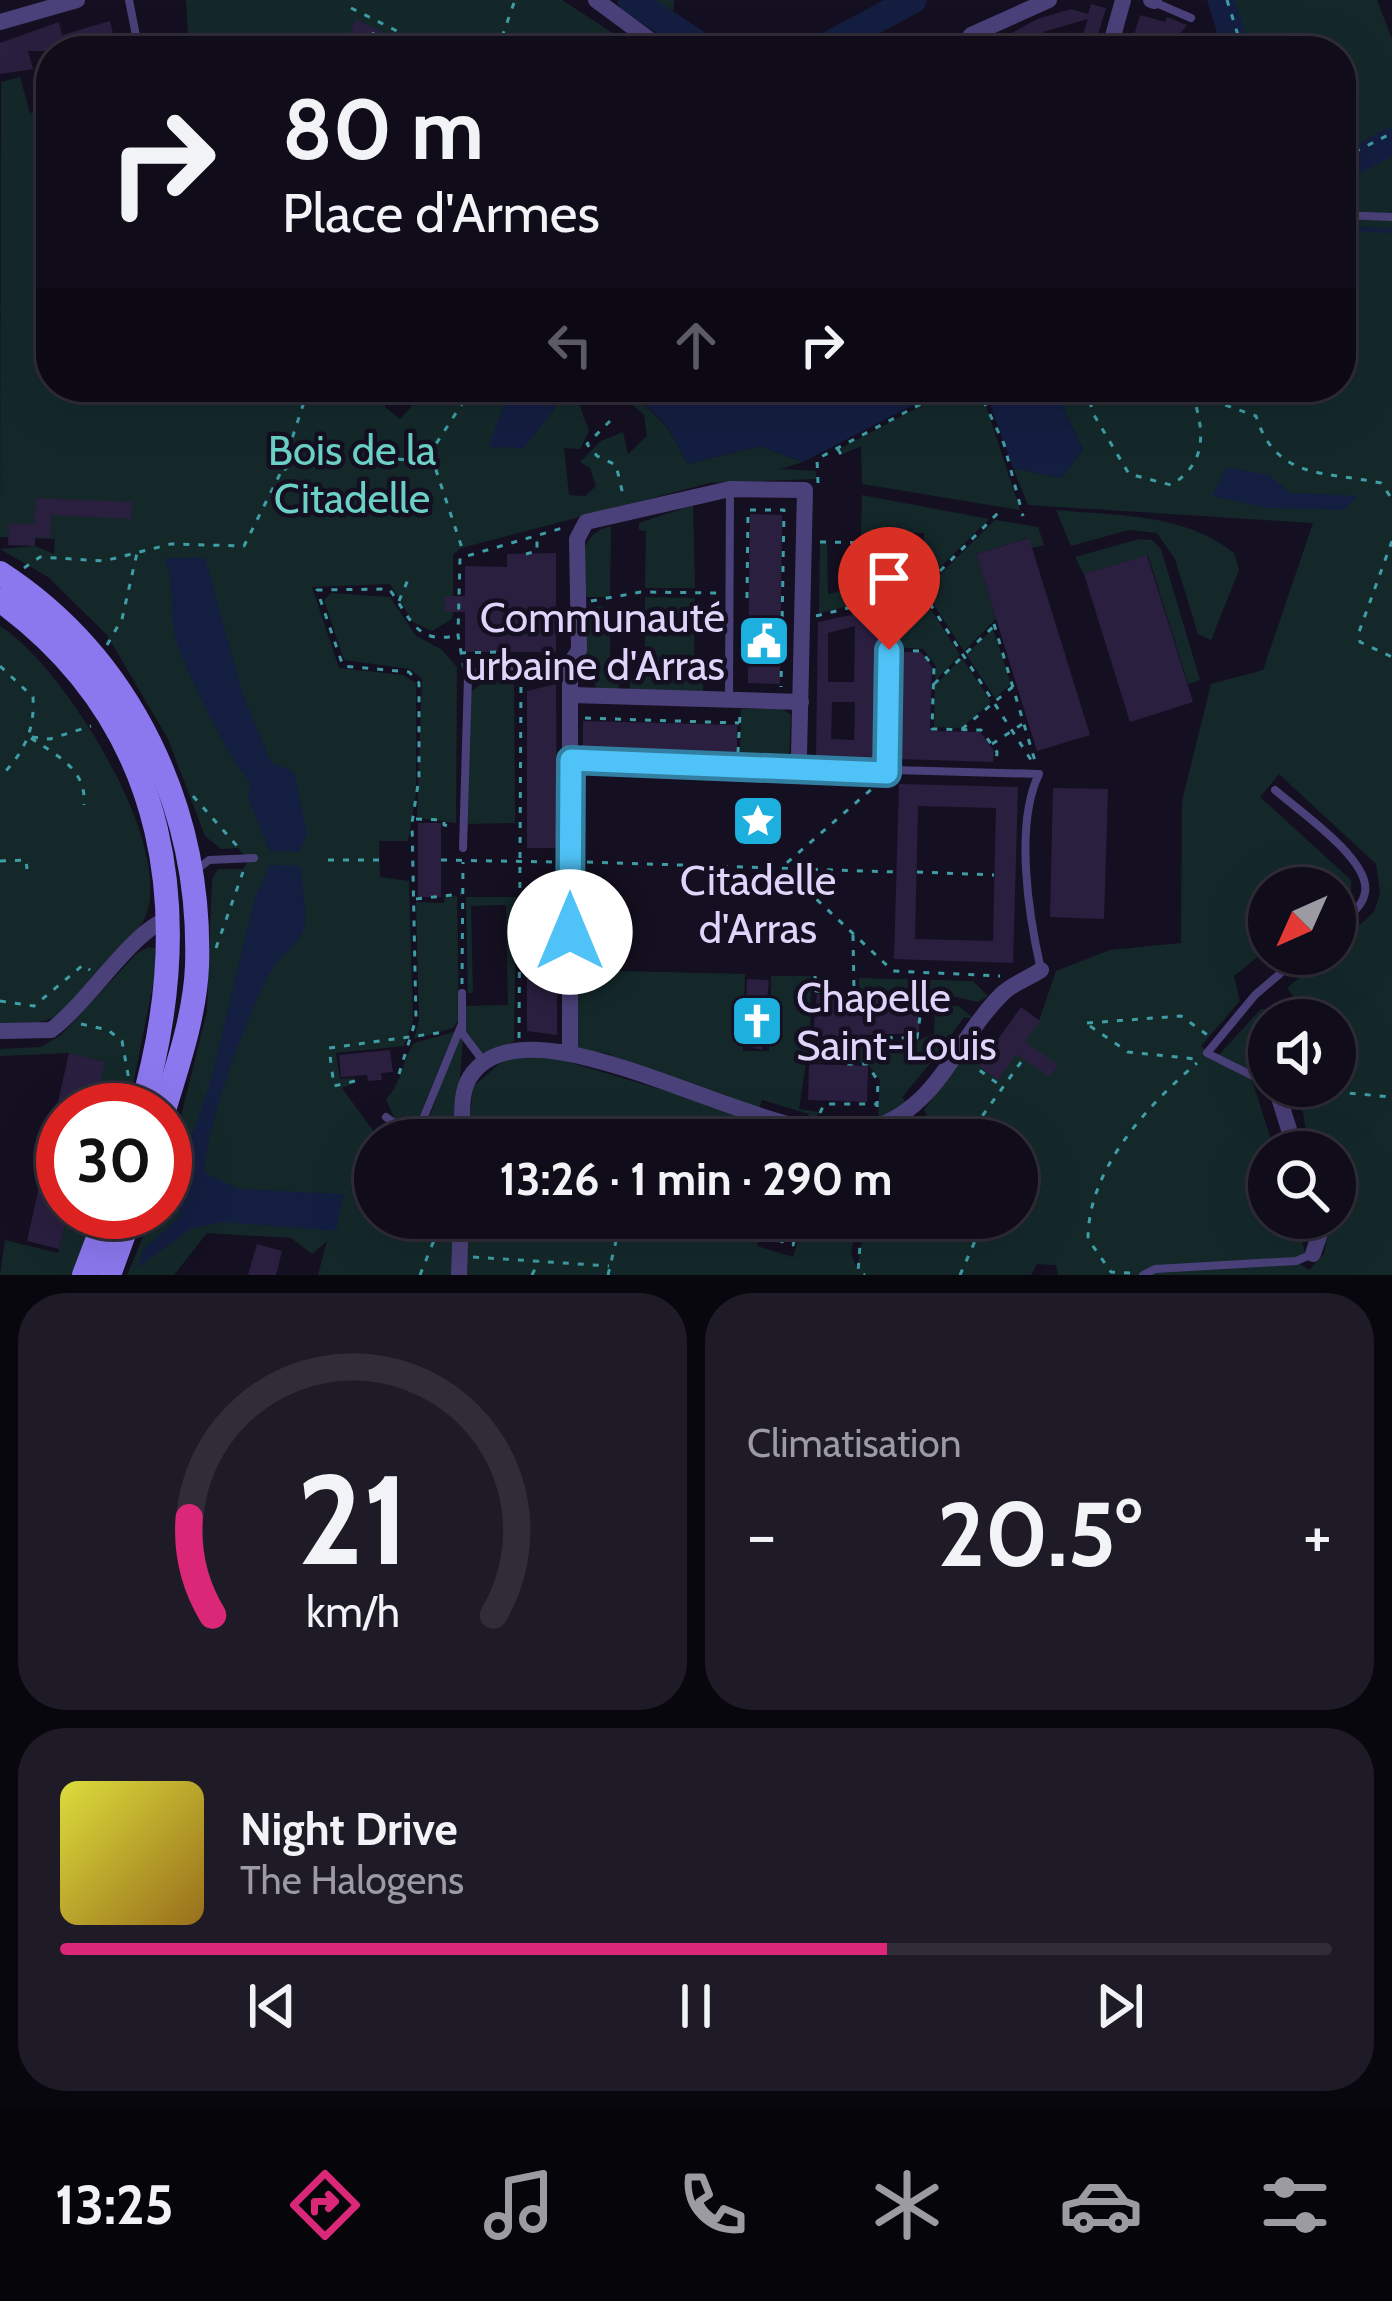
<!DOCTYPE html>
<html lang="fr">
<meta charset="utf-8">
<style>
body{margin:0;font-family:Cabin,sans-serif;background:#1e1a26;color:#f1f3f6;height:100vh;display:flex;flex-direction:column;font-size:45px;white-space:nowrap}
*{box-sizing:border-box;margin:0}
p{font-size:39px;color:#9c9ba2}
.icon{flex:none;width:66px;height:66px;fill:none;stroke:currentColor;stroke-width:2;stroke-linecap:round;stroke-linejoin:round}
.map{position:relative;height:1275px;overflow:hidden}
.drawer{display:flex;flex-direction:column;gap:18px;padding:18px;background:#09070e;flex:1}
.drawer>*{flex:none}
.top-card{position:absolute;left:36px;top:36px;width:1320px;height:366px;border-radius:48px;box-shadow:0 12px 48px #0002,0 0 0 3px #302c38;background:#100c19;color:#f1f3f6;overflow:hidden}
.needle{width:78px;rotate:225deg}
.buttons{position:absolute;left:1248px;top:867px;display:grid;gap:24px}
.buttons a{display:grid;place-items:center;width:108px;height:108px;border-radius:50%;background:#100c19;box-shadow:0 12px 48px #0002,0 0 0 3px #302c38;font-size:60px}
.speed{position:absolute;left:36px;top:1083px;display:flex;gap:24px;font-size:60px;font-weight:700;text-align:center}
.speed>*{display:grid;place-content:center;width:156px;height:156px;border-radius:50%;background:#100c19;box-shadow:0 12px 48px #0002,0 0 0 3px #302c38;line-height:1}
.speed .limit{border:18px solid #d22;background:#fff;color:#111}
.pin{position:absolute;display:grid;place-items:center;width:102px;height:102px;color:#fff;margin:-123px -51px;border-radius:50% 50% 50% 0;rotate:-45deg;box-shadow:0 0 12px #0007}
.pin .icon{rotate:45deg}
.me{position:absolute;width:132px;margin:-66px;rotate:0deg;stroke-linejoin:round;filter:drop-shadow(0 0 9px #0008)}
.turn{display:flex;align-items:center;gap:42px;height:252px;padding:0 48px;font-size:54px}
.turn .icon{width:156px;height:156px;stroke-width:2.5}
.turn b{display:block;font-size:84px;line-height:102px}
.lanes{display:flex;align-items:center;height:114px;padding:0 48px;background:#0003;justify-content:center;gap:60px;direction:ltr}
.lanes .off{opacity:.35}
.big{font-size:90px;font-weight:700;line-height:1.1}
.drawer .widget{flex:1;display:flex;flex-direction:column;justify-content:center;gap:18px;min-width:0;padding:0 42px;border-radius:48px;background:#1e1a26}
.drawer .dial{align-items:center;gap:0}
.dial svg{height:312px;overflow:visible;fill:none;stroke:#302c38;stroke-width:7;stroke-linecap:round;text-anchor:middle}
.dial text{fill:#f1f3f6;stroke:none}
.song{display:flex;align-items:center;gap:36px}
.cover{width:144px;height:144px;border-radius:18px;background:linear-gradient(135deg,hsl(60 70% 55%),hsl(40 70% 35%))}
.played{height:12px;border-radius:6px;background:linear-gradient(90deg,#db2777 65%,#302c38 65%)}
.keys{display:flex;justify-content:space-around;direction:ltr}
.heat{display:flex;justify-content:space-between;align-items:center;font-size:66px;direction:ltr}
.drawer .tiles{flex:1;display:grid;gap:18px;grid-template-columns:1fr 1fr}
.widget:last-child{grid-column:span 2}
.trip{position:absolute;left:354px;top:1119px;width:684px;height:120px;border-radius:60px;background:#100c19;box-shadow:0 12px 48px #0002,0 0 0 3px #302c38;font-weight:700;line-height:120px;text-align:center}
.tabs{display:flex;height:192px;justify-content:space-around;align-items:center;background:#06050a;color:#9c9ba2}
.tabs .icon{width:84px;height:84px}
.tabs .current{color:#db2777}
.tabs b{font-size:54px;color:#f1f3f6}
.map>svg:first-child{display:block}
.green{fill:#14282a;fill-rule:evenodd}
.water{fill:#141e41}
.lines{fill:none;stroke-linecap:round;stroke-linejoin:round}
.stream{stroke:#141e41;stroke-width:4.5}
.river{stroke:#141e41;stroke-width:27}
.building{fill:#2a1f3f;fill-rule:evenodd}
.path{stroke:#3e9da5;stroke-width:3;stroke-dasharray:6 9;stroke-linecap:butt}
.service{stroke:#4b417a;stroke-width:8}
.minor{stroke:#4b417a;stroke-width:16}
.secondary{stroke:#8c78ee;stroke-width:24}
.route-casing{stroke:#337fa1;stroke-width:30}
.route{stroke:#4fc3f7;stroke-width:21}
.labels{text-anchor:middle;stroke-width:9;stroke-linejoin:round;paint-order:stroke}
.park-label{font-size:42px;fill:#6bd0c5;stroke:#151021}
.poi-label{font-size:42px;fill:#dfd5fa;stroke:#151021;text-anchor:end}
</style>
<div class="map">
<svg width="1392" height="1275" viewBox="0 0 1392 1275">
<rect width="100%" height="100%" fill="#151021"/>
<g class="green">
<path d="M186,0H562L634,47L663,50L671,38L619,0H674L672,24L721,51H189Z"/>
<path d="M1216,0H1377L1392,39V1275H1058L1056,1265L1037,1264L1031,1275H318L327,1241L312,1254L291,1238L207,1233L174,1275H127L151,1218L165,1212V1181L207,1011L212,879L218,869H243L248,861L238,848L221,849L205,836L168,739L107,635L48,577L0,549L35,546L54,554L55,539L0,537L1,82L20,77L30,113L46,109L38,66L51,63V387H386L385,407L400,419L429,387H511L489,446L553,411L564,387H581L579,403L589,431L580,449L564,448L569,495L585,496L596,486L590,468L580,462L601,441L623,432L628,454L647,436L644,415L612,387H627L668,428L688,464L759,446L803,462L780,469L816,471V479L710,483L461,548L453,555V596L445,597V611L453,612L452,619L432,631L413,622L390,584L312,587L339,668L403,675L416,683V793L408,841H379L380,877L409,881L413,1021L404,1046L336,1053L340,1079L354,1078L355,1083L342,1088L374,1132L383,1123L402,1132L419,1129L431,1113L459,1034L463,1038L455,1140H375V1218H765L757,1246L793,1257L805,1218H859L851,1253L857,1269L865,1218H1017V1140H871L872,1134L927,1115L924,1110L966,1053L997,1079L1039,1021L1056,971L1110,950L1181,943L1182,801L1211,684L1263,670L1313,523L1028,505L1013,468L1061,478L1083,450L1054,387H1341V51H1232ZM1279,774L1376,864L1380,893L1374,912L1335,947V954H1327L1287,988L1294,997L1272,1010L1261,1009L1216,1058L1201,1046L1240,1001L1234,976L1260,955L1269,964L1281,954H1269V888H1335V909L1351,894V880L1260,797ZM1269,1020H1335V1086H1298L1310,1152H1335V1218H1329L1324,1254L1309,1270L1296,1261L1306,1255L1295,1218H1269V1152H1275L1250,1074L1269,1055Z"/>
<path d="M957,387L982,393L1020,510L862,484L861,446L843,454L841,448Z"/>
<path d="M862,495L989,519L924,583V533L886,532L885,541L861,540Z"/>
<path d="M693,505L695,588H645L646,531L639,530V523Z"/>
<path d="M1056,510C1118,516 1184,513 1234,553L1239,570L1211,640L1198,634L1175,559L1157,533L1129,530L1071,546Z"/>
<path d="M995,520L1038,527L1044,545L1032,548L1028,538L976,554L996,619L964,651L924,590Z"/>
<path d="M611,526L610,597H585C584,565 575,535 611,526Z"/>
<path d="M1139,539L1152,540L1161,549L1200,680L1188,684L1148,555L1084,574L1075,557Z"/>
<path d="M820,543H827L828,594L861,586V545H885L884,598L819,613Z"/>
<path d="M331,593L390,597L416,636L441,649L457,667L456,823L417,818L422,679L410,669L344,660L324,600Z"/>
<path d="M920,593L960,655L935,681L936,666L923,649L897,647L898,615Z"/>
<path d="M645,597L695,598L694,666H704L703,694L630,692V679H645Z"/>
<path d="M610,606V678L619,679V691L598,690L585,665L584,607Z"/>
<path d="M0,626C62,665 168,834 148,909C142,932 114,957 99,975C63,1017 56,1024 0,1025Z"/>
<path d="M993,629L1011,684L995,698L966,654Z"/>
<path d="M962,658L991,702L961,728L934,727L935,685Z"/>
<path d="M490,678H514L515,823L468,824L470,692Z"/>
<path d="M741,709H782L791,715L789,757L740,756Z"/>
<path d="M457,896L459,1019L453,1028L414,1039L419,1020L416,902L444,903L445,897Z"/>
<path d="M466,897H516L514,1042L480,1054L466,1034L465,1006L508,1005L506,905L471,906L473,993H468Z"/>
<path d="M149,947L155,948L156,969L128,1110H93L104,1062L69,1053L0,1056V1049L41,1047L61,1035L137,953Z"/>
<path d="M579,970L745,974L743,1051H769L771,976H811L810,1038L836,1040L835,1063H806L799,1109L819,1112L813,1126L807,1123L809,1114L762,1100L759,1108L610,1062L611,1054L575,1049Z"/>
<path d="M859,978L973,981L988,996L978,1002L933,992L859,991Z"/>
<path d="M944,1006H959L974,1019L964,1017L946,1042L954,1048L947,1059L938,1054L902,1097L908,1106L878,1120L880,1080L867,1063L841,1062V1040L917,1041L934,1034L935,1012Z"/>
<path d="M454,1032L419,1117L396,1122L386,1099C403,1082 401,1062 414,1043Z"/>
<path d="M524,1055L562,1060L830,1140H468L473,1087L507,1057Z"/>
<path d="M68,1212H95L72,1275H0L5,1240L58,1253Z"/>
</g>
<g class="water">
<path d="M511,387H564L553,411L524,448L488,447Z"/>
<path d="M627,387H948L803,462L759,446L688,464L668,427Z"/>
<path d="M984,387H1054L1083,450L1061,478L1013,468Z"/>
<path d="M1227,467L1268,475L1291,493L1358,496L1344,510L1268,508L1212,496Z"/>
<path d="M164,558H205L243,695L271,762L294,772L307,833L300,852L270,851L248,798L250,782C229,759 180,662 174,631C168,606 177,585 164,558Z"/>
<path d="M270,865L301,866C301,884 307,906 305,923C302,945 283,951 273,968C249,1008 204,1129 205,1173L239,1189L344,1194L336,1231L222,1222L191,1229L137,1268L143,1250L179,1217L184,1158L209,1087L255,898Z"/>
</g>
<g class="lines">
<path class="stream" d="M1341,228L1392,231"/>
<g class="river">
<path d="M631,0L709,51"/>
<path d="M1221,0L1237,51"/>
<path d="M817,51L913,0"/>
<path d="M1341,168L1392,141"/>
</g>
</g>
<g class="building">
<path d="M1091,4L1106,8L1097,38L1083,34L1088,19L1043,32L1049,51H980L1037,19L1071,9L1088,14Z"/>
<path d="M1140,15L1165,22L1167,17L1187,25L1166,51H1154L1131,45Z"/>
<path d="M355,19L399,39L392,51H346Z"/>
<path d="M110,21L113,33L101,36L104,51H28L33,69L0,74V43L59,22L62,35Z"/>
<path d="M36,498L132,502L131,519L51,515L50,538L35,537V546L8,545L9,523L34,524Z"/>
<path d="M750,514L782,515L780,684L748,683Z"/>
<path d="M1029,538L1090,735L1037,751L976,554Z"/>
<path d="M556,553V652H465V612H445V596H465V566L507,567V554Z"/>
<path d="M1147,555L1193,702L1130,722L1084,574Z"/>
<path d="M879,609L875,758L816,757L818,622ZM855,626L854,682H828V633ZM832,702H855L854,740L831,739Z"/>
<path d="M903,652H921L932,667L930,731L980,732L994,751L993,762L899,759Z"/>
<path d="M556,684L557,848H527V691Z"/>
<path d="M583,721L737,725V754L583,750Z"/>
<path d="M899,784L1018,787L1013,963L894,959ZM918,806L996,808L993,941L915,939Z"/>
<path d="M1053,788L1108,789L1104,919L1050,917Z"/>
<rect x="418" y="823" width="23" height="74"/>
<path d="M527,905H557V1035L527,1031Z"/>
<path d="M747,979L769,980L762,1050L745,1045Z"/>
<path d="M817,994L920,997L919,1033L813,1037Z"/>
<path d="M1021,1007L1040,1021L1025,1042L1058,1065L1050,1077L1016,1054L998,1080L979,1066Z"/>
<path d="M390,1050L393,1072L381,1073L382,1080L368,1081L367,1075L341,1077L339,1055Z"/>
<path d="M69,1053L105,1062L93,1110H63V1212H68L59,1249L27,1241Z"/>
<path d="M809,1064L868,1066L867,1102L808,1100Z"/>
<path d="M257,1244L282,1251L276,1275H248Z"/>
</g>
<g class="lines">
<g class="path">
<path d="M1227,0L1243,51"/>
<path d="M351,8L409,37L407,51"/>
<path d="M306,51L315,43"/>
<path d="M364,51L374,32"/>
<path d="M497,51L515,0"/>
<path d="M527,51H539"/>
<path d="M1341,159L1392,133"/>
<path d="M977,387L1004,444L1023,516"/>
<path d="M1085,387L1094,415L1129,474L1171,485C1210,461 1204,427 1190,387"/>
<path d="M1197,395L1256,416C1276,480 1324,471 1381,483L1392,499"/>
<path d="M610,421L587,444L597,456L616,465L624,499"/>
<path d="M838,449L844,460"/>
<path d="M431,455L464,554"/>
<path d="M284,470L303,454L414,460L430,453L473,387"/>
<path d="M818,483L817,459L953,387"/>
<path d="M1392,541L1359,632L1360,642L1392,657"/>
<path d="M820,542L888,543"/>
<path d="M526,554L537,551V536"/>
<path d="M24,568L40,557L104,561L171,544L244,546L281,472L309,387"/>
<path d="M747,598L748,510H784L781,687"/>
<path d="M399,601L410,575"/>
<path d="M591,601L641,592L718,593"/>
<path d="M816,616L921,590L1000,511"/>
<path d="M994,624L1035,761"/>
<path d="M889,637L890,538L919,539L921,590L1033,763"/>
<path d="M107,645L122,619L137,553"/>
<path d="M898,650L921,651L934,667L932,729L981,730L997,752L996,764"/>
<path d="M460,653L499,652"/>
<path d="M0,666L33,697C35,730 24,753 0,777"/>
<path d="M464,669L458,635L460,558L566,527"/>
<path d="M934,684L997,623"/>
<path d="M585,718L739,723"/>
<path d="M962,729L1016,684"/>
<path d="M32,737L50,739L91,726"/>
<path d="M31,738C57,756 87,769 84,805"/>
<path d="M992,744L1024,723"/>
<path d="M738,753L740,714"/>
<path d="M882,780L782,867L893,971L1000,976"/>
<path d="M193,796L238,847"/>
<path d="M416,819L444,820V825L455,827"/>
<path d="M328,860H379"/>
<path d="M441,860L553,862"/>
<path d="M0,861L26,860L27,869"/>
<path d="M587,862L897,872"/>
<path d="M917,872L994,875"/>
<path d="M416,899L461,894"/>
<path d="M853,935L854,991"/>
<path d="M216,948L243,872"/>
<path d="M815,976L816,991L923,995L929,1001"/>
<path d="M462,984L463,862"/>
<path d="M0,1001L34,1006L83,965L90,970"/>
<path d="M1087,1023L1181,1016L1209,1036"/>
<path d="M81,1024L108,1030L122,1041L129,1080"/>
<path d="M1090,1026L1128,1052L1196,1059"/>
<path d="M519,1038L521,676"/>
<path d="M976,1058L975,1067L1001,1086"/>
<path d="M399,1074L416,1019L412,823L419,778V683L409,672L343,666L317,590L389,589C411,618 416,646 458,635"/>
<path d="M355,1081L334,1086L329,1048L445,1032"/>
<path d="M1290,1088L1392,1097"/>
<path d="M877,1107L878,1081L867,1064H839L838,1037L917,1038L923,995"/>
<path d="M820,1113L824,1104H876"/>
<path d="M965,1140L1021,1062"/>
<path d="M773,1218L768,1237L793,1245L801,1218"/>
<path d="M862,1218L858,1272L865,1275"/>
<path d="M782,1239L789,1218"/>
<path d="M473,1257L609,1266"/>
<path d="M1130,1273L1111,1272L1088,1239C1088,1169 1147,1106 1197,1063"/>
<path d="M420,1275L443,1218"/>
<path d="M532,1275L539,1261"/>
<path d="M608,1275L616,1241"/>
<path d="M960,1275L975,1241L964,1218"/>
</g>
<g class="service">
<path d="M129,0L139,51"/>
<path d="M1154,2L1191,18"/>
<path d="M1341,215L1392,217"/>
<path d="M729,698L730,491"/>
<path d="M572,761L1039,774C1014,825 1029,917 1041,970"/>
<path d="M887,773L889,650"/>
<path d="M1275,790C1298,810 1371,860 1365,892C1363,908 1346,918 1335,927"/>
<path d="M463,848L468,677L486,667L567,665"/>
<path d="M194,872L209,860L254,858"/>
<path d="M462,993V1033L484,1062"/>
<path d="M1269,1084L1207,1053L1255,995L1303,954"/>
<path d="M386,1117L401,1128L423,1119L461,1026"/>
<path d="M1143,1275L1155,1269L1296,1261L1313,1254"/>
</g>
<g class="minor">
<path d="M596,0L665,51"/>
<path d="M1151,0L1154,1"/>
<path d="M0,22L77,0"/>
<path d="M1110,47L1123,0"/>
<path d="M964,51L971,35L1049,0"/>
<path d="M1062,51H1119"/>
<path d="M572,695L801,702"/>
<path d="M0,1031L51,1030C88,1003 134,928 169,919"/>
<path d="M570,1053V664L579,650L577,539L586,522L730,489L805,490L799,755"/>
<path d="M1276,1088L1296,1152"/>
<path d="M462,1140C463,1120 459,1094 470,1077C529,986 770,1153 862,1131C938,1113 952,1044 1002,994C1012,984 1029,978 1041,970"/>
<path d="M1313,1254L1319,1236L1314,1218"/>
<path d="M459,1275L461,1218"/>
</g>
<g class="secondary">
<path d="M0,573C132,659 202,810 197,966C195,1015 178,1064 164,1110"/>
<path d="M0,600C172,726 197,916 141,1110"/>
<path d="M84,1275L108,1212"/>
<path d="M109,1275L132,1212"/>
</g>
</g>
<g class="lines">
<g class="route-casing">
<path id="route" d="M570,932L571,760L887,773L889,650"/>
</g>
<use href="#route" class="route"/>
</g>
<defs>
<g id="civic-square" transform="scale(2.7)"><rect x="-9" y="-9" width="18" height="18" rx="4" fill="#1db0de" stroke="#151021"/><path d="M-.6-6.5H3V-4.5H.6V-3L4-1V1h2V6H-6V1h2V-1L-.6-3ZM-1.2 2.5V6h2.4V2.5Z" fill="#fff"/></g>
<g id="sight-square" transform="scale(2.7)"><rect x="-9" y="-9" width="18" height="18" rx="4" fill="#1db0de" stroke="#151021"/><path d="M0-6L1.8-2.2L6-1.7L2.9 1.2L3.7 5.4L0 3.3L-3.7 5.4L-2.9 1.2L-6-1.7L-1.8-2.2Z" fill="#fff"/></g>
<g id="church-square" transform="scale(2.7)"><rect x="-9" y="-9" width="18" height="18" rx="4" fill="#1db0de" stroke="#151021"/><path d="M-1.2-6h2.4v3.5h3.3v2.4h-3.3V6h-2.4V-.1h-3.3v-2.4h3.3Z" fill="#fff"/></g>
</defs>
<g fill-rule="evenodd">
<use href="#civic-square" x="764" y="641"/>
<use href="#sight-square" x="758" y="821"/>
<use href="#church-square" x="757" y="1021"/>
</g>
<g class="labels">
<g class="park-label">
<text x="352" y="465">Bois de la<tspan x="352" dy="48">Citadelle</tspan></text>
</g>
<g class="poi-label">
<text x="725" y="632">Communauté<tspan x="725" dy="48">urbaine d'Arras</tspan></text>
<text x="758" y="895" text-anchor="middle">Citadelle<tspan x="758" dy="48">d'Arras</tspan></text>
<text x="796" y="1012" text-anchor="start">Chapelle<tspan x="796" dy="48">Saint-Louis</tspan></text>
</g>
</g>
</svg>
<div class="buttons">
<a><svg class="needle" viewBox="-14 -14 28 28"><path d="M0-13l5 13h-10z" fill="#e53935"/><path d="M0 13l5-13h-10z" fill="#9c9ba2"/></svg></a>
<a><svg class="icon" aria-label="sound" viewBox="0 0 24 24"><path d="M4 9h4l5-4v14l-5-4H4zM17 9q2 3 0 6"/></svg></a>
<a><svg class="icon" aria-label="search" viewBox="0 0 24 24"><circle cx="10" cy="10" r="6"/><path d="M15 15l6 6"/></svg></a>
</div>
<div class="speed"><div class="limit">30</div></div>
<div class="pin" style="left:889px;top:650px;background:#d93025"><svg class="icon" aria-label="arrive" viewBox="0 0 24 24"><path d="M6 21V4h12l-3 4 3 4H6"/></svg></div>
<svg class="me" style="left:570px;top:932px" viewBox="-20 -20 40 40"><circle r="19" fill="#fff"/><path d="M0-13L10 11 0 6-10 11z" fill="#4fc3f7"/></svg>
<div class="trip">13:26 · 1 min · 290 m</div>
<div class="top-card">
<div class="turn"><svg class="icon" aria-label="right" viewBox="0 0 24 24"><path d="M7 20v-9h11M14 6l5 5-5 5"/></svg><div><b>80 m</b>Place d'Armes</div></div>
<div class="lanes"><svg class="icon off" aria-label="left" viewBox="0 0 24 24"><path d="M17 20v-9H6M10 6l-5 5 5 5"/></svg><svg class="icon off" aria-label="ahead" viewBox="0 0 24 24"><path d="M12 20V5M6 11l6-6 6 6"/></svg><svg class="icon" aria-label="right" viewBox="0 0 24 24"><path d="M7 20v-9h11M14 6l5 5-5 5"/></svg></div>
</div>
</div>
<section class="drawer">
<div class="tiles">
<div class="widget dial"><svg viewBox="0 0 100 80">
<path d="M14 69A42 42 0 1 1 86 69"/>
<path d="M14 69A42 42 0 0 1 8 44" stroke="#db2777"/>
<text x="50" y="56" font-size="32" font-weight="700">21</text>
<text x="50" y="72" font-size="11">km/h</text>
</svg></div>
<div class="widget"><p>Climatisation</p>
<div class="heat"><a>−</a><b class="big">20.5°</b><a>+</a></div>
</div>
<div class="widget">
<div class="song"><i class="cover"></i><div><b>Night Drive</b><p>The Halogens</p></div></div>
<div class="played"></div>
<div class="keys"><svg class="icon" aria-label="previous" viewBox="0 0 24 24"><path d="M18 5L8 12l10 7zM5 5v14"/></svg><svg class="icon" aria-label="pause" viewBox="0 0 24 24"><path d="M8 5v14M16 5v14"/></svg><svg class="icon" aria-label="next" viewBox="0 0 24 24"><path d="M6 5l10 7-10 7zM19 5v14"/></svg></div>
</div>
</div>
</section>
<nav class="tabs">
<b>13:25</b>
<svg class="icon current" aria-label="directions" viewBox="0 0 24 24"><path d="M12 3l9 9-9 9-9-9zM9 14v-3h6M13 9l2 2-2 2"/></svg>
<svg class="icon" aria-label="music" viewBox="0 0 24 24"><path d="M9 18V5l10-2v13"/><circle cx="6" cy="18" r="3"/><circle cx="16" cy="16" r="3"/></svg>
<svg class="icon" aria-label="phone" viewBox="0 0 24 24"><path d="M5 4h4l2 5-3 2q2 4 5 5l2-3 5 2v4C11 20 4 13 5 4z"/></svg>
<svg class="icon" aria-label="climate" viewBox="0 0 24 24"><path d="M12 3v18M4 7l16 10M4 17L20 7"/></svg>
<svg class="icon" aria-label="car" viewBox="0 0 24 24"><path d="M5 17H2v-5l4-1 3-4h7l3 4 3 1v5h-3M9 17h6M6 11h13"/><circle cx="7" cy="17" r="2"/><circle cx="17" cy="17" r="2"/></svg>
<svg class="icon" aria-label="filters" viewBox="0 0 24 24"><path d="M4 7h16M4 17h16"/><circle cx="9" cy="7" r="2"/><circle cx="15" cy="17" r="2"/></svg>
</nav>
